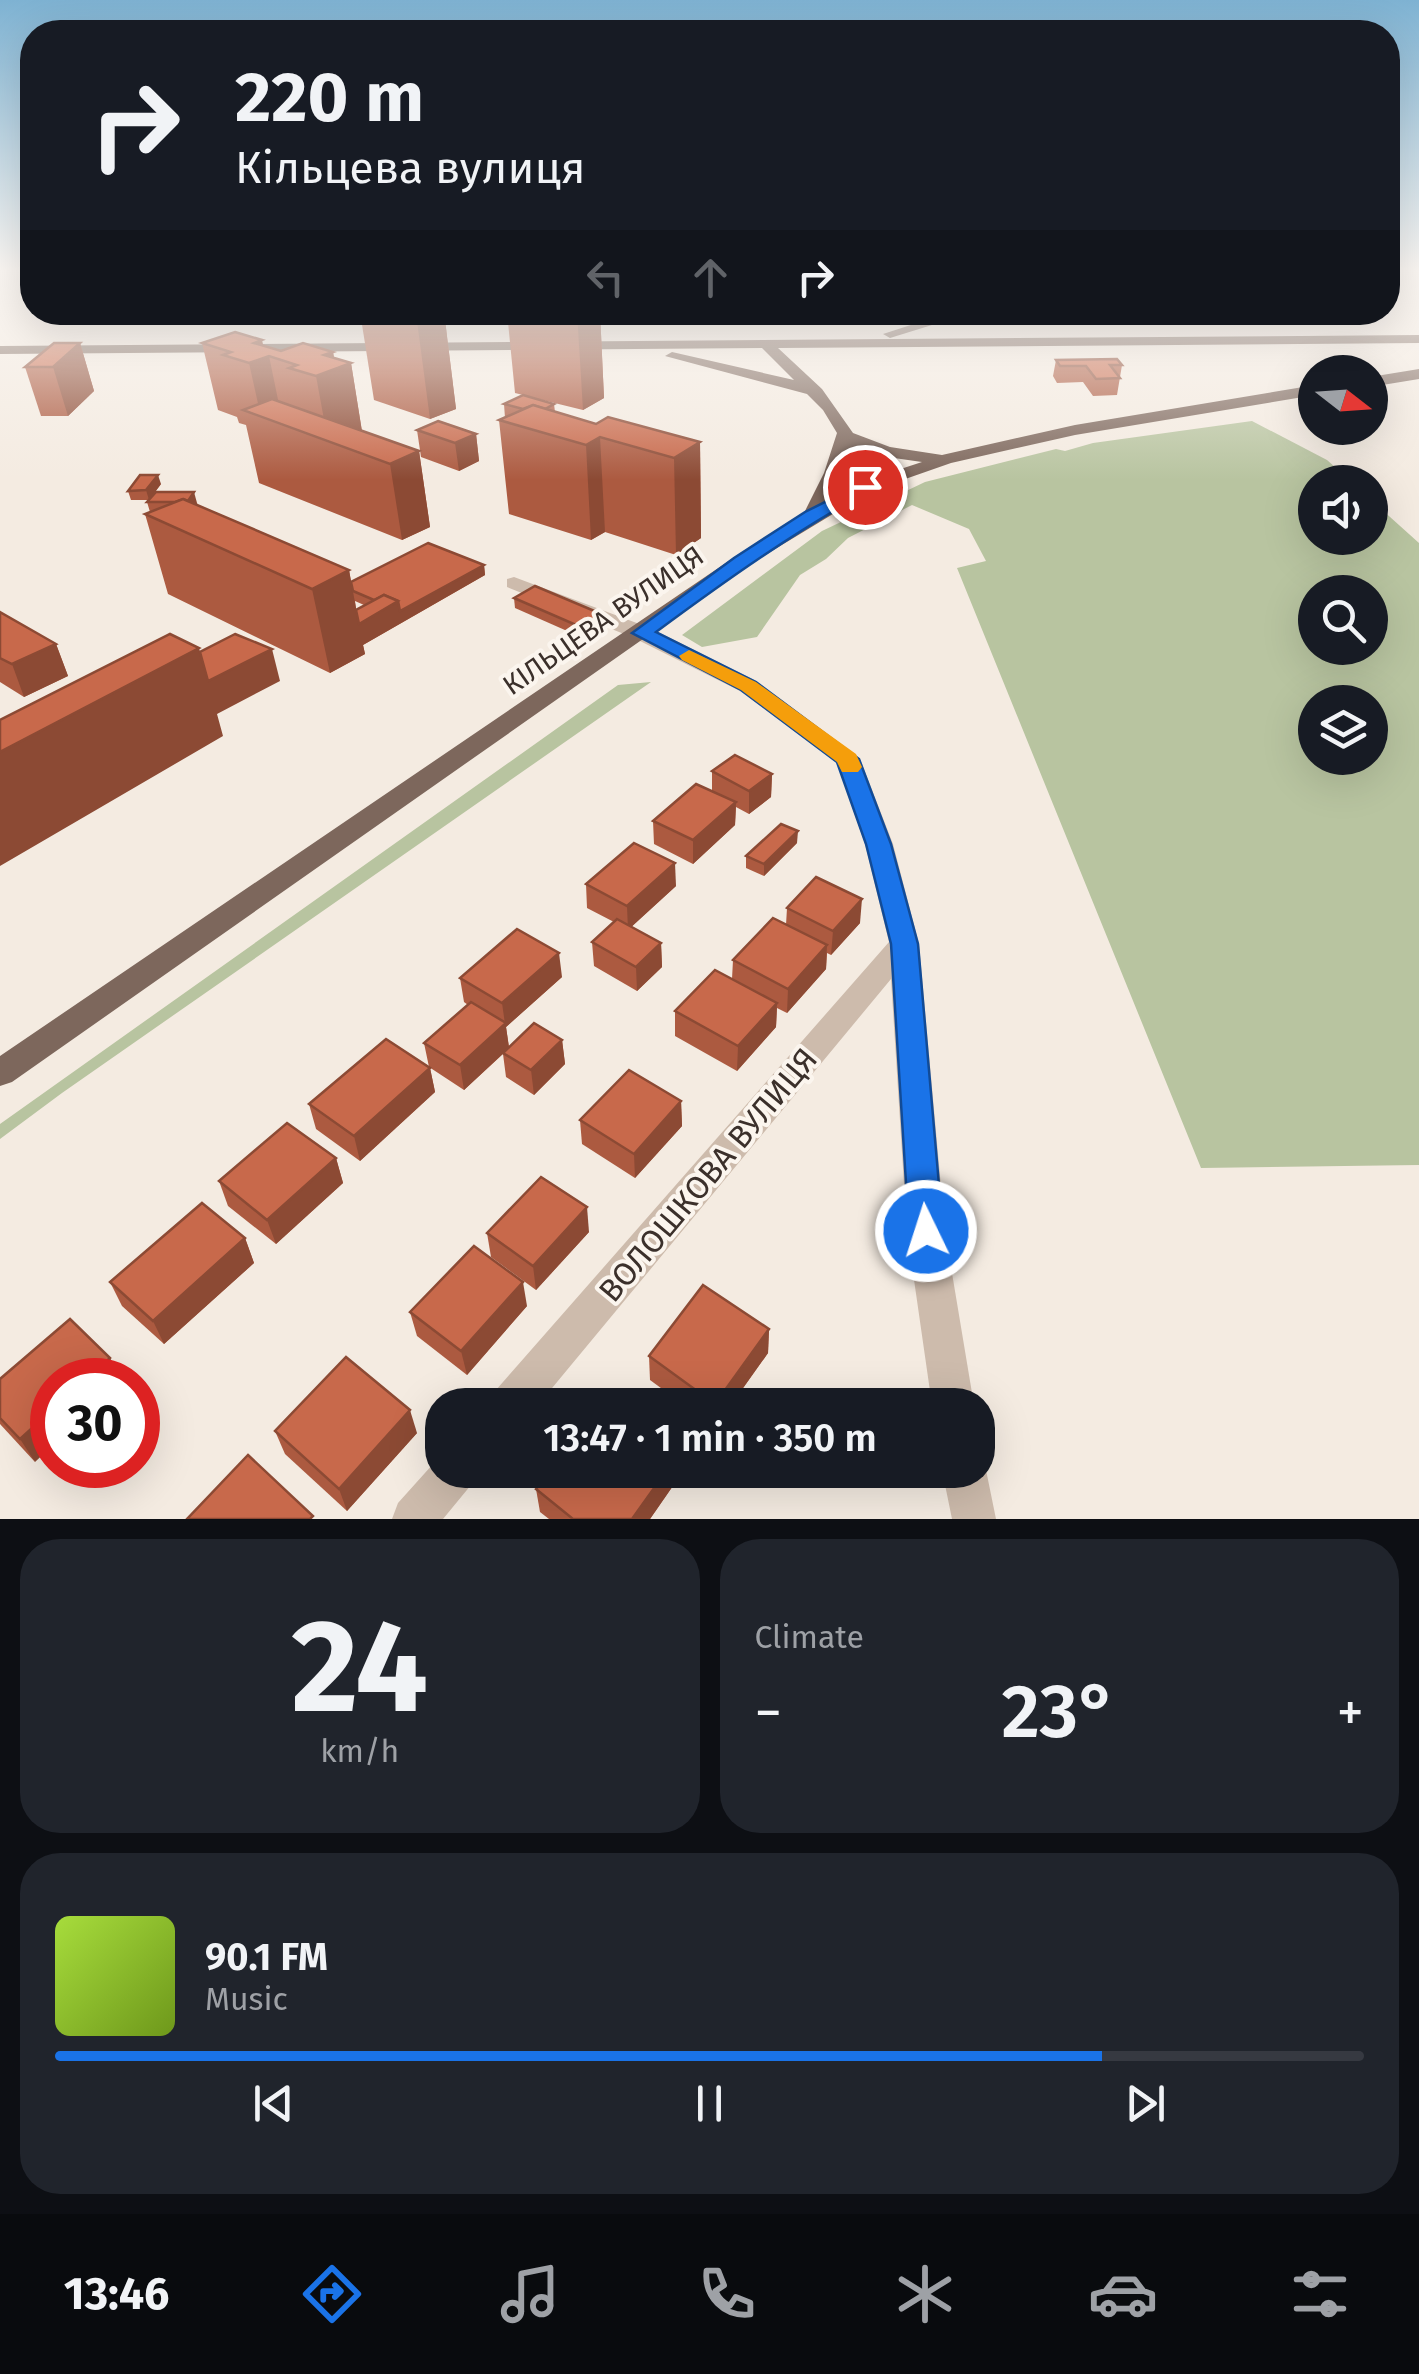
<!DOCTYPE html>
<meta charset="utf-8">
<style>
body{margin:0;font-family:"Fira Sans",sans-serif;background:#20242c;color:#f1f3f6;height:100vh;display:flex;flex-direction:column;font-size:38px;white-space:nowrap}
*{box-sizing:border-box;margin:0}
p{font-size:32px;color:#9ea1a6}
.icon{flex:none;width:55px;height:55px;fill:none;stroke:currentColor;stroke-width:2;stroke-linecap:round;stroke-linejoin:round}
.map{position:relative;height:1519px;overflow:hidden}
.side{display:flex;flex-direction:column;gap:20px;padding:20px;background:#0d0f14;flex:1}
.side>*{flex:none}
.top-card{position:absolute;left:20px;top:20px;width:1380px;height:305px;border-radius:40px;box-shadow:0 10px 40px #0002;background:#171b24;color:#f1f3f6;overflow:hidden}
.needle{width:65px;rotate:107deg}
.buttons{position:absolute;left:1298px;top:355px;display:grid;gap:20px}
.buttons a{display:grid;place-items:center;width:90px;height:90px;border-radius:50%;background:#171b24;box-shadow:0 10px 40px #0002;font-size:50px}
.speed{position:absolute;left:30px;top:1358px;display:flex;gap:20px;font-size:50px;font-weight:700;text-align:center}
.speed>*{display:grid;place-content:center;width:130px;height:130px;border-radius:50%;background:#171b24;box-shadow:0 10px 40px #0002;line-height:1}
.speed .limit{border:15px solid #d22;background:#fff;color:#111}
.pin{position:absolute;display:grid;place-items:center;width:85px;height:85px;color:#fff;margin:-42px;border:5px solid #fff;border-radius:50%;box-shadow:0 2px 10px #0007}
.me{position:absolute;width:110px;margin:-55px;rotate:356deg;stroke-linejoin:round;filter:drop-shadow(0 0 8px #0008)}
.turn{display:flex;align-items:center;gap:35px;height:210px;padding:0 50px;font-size:45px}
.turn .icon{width:130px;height:130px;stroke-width:2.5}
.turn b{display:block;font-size:70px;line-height:85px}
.lanes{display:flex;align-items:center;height:95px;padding:0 50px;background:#0003;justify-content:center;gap:50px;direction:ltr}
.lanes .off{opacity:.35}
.big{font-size:75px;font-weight:600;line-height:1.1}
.side .tile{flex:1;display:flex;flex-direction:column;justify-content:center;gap:15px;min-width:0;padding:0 35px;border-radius:40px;background:#20242c}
.side .dial{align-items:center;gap:0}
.dial b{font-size:130px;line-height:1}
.song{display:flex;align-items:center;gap:30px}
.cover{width:120px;height:120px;border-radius:15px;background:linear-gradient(135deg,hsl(80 70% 55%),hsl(80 70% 35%))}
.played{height:10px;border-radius:5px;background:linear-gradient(90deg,#1a73e8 80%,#363941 80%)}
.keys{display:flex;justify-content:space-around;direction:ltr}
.heat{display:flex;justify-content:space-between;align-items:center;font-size:55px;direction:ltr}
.side .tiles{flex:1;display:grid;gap:20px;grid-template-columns:1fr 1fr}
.tile:last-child{grid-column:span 2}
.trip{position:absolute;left:425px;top:1388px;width:570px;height:100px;border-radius:40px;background:#171b24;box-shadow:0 10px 40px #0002;font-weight:600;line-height:100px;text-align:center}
.tabs{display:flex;height:160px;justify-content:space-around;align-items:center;background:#090b0e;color:#9ea1a6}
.tabs .icon{width:70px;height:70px}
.tabs .current{color:#1a73e8}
.tabs b{font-size:45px;color:#f1f3f6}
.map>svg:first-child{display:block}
.green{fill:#b8c4a0;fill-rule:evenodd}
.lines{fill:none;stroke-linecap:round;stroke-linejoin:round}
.minor{fill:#cdbbac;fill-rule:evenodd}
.major{fill:#7d675c;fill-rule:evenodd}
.wall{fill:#ac5a40;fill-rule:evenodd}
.shaded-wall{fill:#8c4a34}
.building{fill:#c8694b;stroke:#8c4a34;stroke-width:2.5}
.route{fill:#1a73e8;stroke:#114b97;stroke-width:2.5}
.slow{fill:#f59e0b}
.labels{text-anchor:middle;stroke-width:8;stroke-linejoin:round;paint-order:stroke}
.street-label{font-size:28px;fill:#3b302b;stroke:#fbf5ee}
.near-street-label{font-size:32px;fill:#3b302b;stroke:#fbf5ee}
</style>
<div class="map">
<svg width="1419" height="1519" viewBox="0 0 1419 1519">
<rect width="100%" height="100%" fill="#f4ebe1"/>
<g class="green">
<path d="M1252,421L1327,460L1352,482H1315V538H1370V499L1419,543V1165L1201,1168L957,568L986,561L969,529L912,505L848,538L826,559L800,575L757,637L702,647L682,635L822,531L925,482L1056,449L1065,451L1093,443ZM1370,592V648H1315V592ZM1370,702V758H1315V702Z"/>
<path d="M651,682L62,1093L0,1139V1124L618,685Z"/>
</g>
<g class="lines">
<g class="minor">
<path d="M514,577L650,628L756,681L860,759L893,844L919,944L945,1231L974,1405H932L907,1231L891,979L538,1405H490L496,1390L889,942L865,844L837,763L740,691L634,638L507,587V579Z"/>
<path d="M442,1454V1470H478L471,1485L443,1519H392L398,1503Z"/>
<path d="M978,1454L986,1470L996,1519H952L942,1470H978Z"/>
</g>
<g class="major">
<path d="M951,312H974L890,338L883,334Z"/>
<path d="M1419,335V343L778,348L822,389L853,433L890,447L942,455L1075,425L1315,385V395L1075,435L951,463L871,491L747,566L12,1082L0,1086V1056L733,558L802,517L824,473L837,433L823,410L807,394L665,356L672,352L794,380L762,348L0,354V346ZM862,448L887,457L922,462L870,479ZM847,455L855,485L828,502Z"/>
<path d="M1419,369V379L1370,387V377Z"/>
</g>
</g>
<g class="wall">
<path d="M360,312H444L456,409L430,419L374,400Z"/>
<path d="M507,312H600L604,398L583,410L526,396L554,404L555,412L596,424L700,442L701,538L676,555L605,532L591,540L509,514L499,420L505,418L504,404L523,395L515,393Z"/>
<path d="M80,343L94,391L68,416H41L25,367Z"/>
<path d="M202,343L263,345L281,351L333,352L334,358L351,363L362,431L419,451L430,527L402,540L259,483L246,425L239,423L237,417L218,410Z"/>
<path d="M1056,360L1122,365L1117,395L1093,396L1083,382L1057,383L1053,376Z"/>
<path d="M417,430L476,434L479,461L459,471L421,457Z"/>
<path d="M161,484L149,500H131L128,491Z"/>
<path d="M156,492L198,505L349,570L351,582L484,565L485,575L363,645L365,654L330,673L168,594L145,514L150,512L147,502ZM355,601L364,605L356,610Z"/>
<path d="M514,598L604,615V626L583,638L515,608Z"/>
<path d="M0,612L56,644L68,676L24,697L0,682Z"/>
<path d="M712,771L772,774L771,797L749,814L736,807L735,825L693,864L654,844L653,821L712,791Z"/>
<path d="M797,843L764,876L746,868V856Z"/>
<path d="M586,884L676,886L631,927L661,943L662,967L637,991L594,966L592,942L614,922L587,908Z"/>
<path d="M787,908L860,923L831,955L827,953L826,969L787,1013L777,1008L776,1027L737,1071L675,1036V1011L732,979L733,960L786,925Z"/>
<path d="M562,977L506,1027L509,1047L562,1040L565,1064L534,1095L506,1077L503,1054L464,1090L429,1067L424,1043L468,1005L464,1002L460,978Z"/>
<path d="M430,1068L435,1092L360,1161L316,1129L309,1104Z"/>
<path d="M681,1101L682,1126L635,1178L582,1144L580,1120Z"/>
<path d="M336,1158L343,1183L276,1244L228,1206L219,1181Z"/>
<path d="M589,1232L536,1290L491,1257L487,1233Z"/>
<path d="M245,1238L254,1263L164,1344L122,1306L110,1282Z"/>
<path d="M527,1306L467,1375L417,1336L410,1312Z"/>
<path d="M769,1329L768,1353L731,1405H684L650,1380L649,1356Z"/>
<path d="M0,1379L35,1462L0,1424Z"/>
<path d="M275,1431L417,1433L347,1511L285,1454Z"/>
<path d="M677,1480L650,1519H549L540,1512L536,1489Z"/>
</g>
<g class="shaded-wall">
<path d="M440,312H444L456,409L430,419L417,321Z"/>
<path d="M577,312H600L604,398L583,410Z"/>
<path d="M262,340L266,357L269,356L283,424L261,417L249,363L254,343Z"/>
<path d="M80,343L94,391L68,416L53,367Z"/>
<path d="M333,352L336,369L351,363L362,432L328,441L316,376L324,355Z"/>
<path d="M476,434L479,461L459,471L455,443Z"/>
<path d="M600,437L605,532L591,540L586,445Z"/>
<path d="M700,442L701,538L676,555L674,458Z"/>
<path d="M419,451L430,527L402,540L390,464Z"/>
<path d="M158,475L161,484L149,500L146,490Z"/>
<path d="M194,492L202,521L187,502Z"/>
<path d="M484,565L485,575L363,645L365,654L330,673L312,589L349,570L359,624L398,601Z"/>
<path d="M604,615V626L583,638V628Z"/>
<path d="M56,644L68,676L24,697L12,664Z"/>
<path d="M199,648L208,681L272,649L280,681L217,714L223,736L0,866V752Z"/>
<path d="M772,774L771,797L749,814V791Z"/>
<path d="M736,802L735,825L693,864V840Z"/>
<path d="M798,831L797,843L764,876V864Z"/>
<path d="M675,863L676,886L628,930L627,906Z"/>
<path d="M862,899L860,923L831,955L833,931Z"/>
<path d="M661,943L662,967L637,991L636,967Z"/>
<path d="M827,945L826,969L787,1013L788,989Z"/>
<path d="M559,953L562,977L506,1027L509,1048L464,1090L460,1065L505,1024L502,1003Z"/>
<path d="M777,1003L776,1027L737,1071L738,1046Z"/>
<path d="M562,1040L565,1064L534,1095L531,1070Z"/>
<path d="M430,1068L435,1092L360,1161L354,1136Z"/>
<path d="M681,1101L682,1126L635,1178L634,1154Z"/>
<path d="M336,1158L343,1183L276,1244L267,1220Z"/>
<path d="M587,1207L589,1232L536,1290L533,1266Z"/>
<path d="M245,1238L254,1263L164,1344L153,1321Z"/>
<path d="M523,1282L527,1306L467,1375L461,1351Z"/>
<path d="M769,1329L768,1353L731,1405H715Z"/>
<path d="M110,1358L122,1380H86Z"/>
<path d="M52,1410V1446L35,1462L20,1439Z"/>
<path d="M410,1410L417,1433L347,1511L339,1489Z"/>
<path d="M667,1470H677V1480L650,1519H632Z"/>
</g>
<g class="building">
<path d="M389,312H440L417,321Z"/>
<path d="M235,332L262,340L254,343L281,351L303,343L333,352L324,355L351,363L316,376L289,368L297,365L269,356L249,363L223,355L231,352L202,343Z"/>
<path d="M54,343H80L53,367H25Z"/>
<path d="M1117,359L1122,365H1110L1120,378L1096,379L1086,366H1060L1056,360Z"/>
<path d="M523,395L554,404L545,409L533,405L523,409L504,404Z"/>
<path d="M272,399L419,451L390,464L243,410Z"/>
<path d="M533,405L596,424L608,417L700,442L674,458L600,437L586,445L499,420Z"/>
<path d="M438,421L476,434L455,443L417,430Z"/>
<path d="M140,475H158L146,490L128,491Z"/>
<path d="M156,492H194L188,501L183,499L175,502H147Z"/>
<path d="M183,499L349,570L312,589L145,514Z"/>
<path d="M428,543L484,565L400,611L398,601L384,595L374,600L353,591L351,582Z"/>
<path d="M535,586L604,615L583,628L514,598Z"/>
<path d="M384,595L398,601L359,624L356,610Z"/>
<path d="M0,612L56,644L12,664L0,658Z"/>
<path d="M170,634L199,648L0,752V720Z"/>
<path d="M235,634L272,649L208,681L200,652Z"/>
<path d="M735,755L772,774L749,791L712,771Z"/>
<path d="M696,784L736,802L693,840L653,821Z"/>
<path d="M781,824L798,831L764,864L746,856Z"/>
<path d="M634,843L675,863L627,906L586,884Z"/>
<path d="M816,877L862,899L833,931L787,908Z"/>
<path d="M773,918L827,945L788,989L733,960Z"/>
<path d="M617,919L661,943L636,967L592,942Z"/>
<path d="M517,929L559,953L502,1003L460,978Z"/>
<path d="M715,970L777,1003L738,1046L675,1011Z"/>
<path d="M471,1002L506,1023L460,1065L424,1043Z"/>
<path d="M534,1023L562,1040L531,1070L503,1053Z"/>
<path d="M386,1039L430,1068L354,1136L309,1104Z"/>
<path d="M629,1070L681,1101L634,1154L580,1120Z"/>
<path d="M287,1123L336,1158L267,1220L219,1181Z"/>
<path d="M541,1177L587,1207L533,1266L487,1233Z"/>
<path d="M202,1203L245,1238L153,1321L110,1282Z"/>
<path d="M474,1246L523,1282L461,1351L410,1312Z"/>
<path d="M703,1285L769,1329L715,1404L649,1356Z"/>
<path d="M70,1319L110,1358L86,1380H52V1410L20,1439L0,1418V1379Z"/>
<path d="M346,1357L410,1410L339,1489L275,1431Z"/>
<path d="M248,1455L313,1516L310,1519H187Z"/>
<path d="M552,1470H667L632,1519H573L536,1489Z"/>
</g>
<linearGradient id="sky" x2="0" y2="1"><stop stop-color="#7eb2d2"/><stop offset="0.56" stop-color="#faf6f2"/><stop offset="1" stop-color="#faf6f2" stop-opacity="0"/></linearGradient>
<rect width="1419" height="480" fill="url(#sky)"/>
<path class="route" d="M865,482L873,487L871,490C795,531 725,581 656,632L756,682L859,759L891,844L918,944L943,1231L938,1241L926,1246L914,1241L909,1231L891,944L866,844L837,762L741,690L632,633L734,558L805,512Z"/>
<path class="slow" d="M689,650L756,682L856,754L862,767L858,772H842L837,762L741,690L682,660L679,656Z"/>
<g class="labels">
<g class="street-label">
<text transform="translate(603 620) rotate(-35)" y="10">КІЛЬЦЕВА ВУЛИЦЯ</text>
</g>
<g class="near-street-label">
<text transform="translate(708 1175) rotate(-50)" y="11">ВОЛОШКОВА ВУЛИЦЯ</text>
</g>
</g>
</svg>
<div class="buttons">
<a><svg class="needle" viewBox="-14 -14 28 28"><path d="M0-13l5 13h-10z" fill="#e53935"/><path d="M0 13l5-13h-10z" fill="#9ea1a6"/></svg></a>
<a><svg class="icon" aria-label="sound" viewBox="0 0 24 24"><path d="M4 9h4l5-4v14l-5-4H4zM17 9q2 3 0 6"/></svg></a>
<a><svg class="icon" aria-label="search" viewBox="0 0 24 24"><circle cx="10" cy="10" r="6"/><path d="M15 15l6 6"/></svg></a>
<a><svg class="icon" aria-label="layers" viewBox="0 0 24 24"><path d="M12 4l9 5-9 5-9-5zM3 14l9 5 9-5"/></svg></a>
</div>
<div class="speed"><div class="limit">30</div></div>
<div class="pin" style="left:865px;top:487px;background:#d93025"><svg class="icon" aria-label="arrive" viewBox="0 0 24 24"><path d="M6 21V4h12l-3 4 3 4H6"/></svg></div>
<svg class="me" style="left:926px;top:1231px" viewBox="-20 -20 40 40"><circle r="17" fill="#1a73e8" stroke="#fff" stroke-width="3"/><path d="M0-11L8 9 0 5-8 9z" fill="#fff"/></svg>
<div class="trip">13:47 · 1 min · 350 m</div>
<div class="top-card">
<div class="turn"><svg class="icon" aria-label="right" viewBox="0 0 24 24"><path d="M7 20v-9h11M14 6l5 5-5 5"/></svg><div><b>220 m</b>Кільцева вулиця</div></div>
<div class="lanes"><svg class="icon off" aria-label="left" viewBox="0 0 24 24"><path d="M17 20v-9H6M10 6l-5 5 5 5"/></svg><svg class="icon off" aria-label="ahead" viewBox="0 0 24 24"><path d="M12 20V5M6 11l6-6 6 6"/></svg><svg class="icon" aria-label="right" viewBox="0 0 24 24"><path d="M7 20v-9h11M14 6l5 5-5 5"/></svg></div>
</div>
</div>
<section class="side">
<div class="tiles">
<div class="tile dial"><b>24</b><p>km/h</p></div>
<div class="tile"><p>Climate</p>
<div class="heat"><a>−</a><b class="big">23°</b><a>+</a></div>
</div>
<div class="tile">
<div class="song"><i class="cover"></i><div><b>90.1 FM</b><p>Music</p></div></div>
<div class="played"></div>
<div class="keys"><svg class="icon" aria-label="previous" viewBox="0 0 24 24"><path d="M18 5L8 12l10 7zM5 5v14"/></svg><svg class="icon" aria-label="pause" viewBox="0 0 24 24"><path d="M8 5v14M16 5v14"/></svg><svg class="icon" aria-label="next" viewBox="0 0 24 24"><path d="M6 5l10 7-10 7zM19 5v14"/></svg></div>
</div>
</div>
</section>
<nav class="tabs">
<b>13:46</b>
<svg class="icon current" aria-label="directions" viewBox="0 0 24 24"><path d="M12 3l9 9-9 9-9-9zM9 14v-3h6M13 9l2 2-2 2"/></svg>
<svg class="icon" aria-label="music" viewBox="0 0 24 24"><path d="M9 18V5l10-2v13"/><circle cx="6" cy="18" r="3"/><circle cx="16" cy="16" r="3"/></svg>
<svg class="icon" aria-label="phone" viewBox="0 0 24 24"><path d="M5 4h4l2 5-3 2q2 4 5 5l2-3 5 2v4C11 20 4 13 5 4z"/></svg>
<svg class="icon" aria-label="climate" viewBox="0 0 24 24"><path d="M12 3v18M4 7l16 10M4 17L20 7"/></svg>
<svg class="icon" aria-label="car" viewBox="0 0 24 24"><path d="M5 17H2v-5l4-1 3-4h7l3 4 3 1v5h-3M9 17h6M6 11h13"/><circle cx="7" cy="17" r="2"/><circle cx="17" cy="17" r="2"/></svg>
<svg class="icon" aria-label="filters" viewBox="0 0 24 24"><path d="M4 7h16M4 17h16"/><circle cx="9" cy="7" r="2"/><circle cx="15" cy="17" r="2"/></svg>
</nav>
